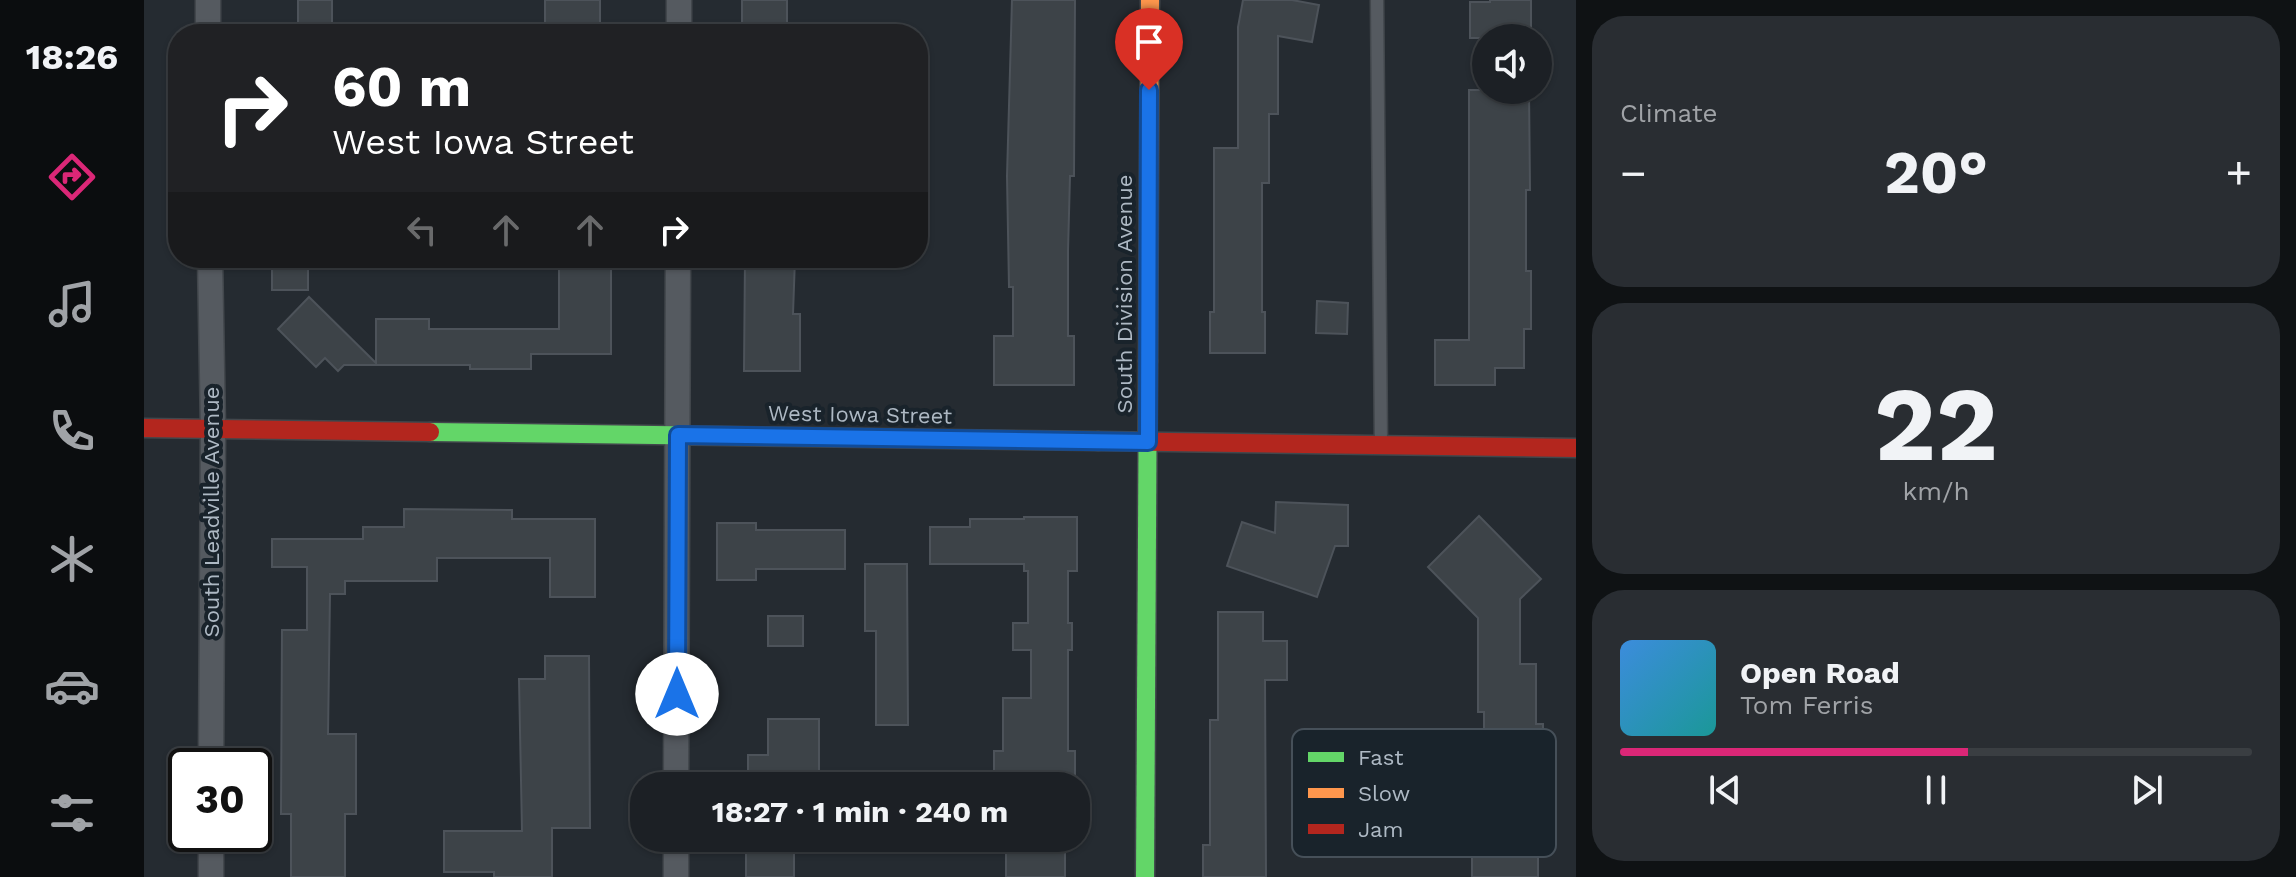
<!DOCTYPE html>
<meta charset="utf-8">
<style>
body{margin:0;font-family:"Work Sans",sans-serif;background:#292d32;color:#f1f3f6;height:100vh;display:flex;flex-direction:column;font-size:30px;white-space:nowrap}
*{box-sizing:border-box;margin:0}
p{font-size:26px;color:#a0a3a7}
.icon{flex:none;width:44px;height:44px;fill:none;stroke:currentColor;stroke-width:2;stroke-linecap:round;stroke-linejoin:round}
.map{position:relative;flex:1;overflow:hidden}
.sheet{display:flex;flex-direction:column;gap:16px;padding:16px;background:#0f1214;width:720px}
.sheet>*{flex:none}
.banner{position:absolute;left:24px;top:24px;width:760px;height:244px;border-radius:32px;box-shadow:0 2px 6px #0004,0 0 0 2px #3a3e42;background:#202124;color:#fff;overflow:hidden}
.tools{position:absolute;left:1328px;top:24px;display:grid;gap:16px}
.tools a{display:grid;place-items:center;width:80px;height:80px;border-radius:50%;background:#1c2025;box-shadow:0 2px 6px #0004,0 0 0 2px #3a3e42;font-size:40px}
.speed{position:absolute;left:24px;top:748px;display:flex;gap:16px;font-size:40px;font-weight:700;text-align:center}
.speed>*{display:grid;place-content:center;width:104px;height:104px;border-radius:50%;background:#1c2025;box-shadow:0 2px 6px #0004,0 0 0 2px #3a3e42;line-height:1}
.speed .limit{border:4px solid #111;border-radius:12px;background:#fff;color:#111}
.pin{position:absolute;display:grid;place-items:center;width:68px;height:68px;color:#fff;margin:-82px -34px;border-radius:50% 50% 50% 0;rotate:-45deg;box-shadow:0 0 8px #0007}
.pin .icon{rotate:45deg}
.me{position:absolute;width:88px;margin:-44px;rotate:0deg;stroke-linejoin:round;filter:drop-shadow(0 0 6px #0008)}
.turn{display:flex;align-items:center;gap:28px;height:168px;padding:0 32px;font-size:36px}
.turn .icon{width:104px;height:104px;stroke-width:2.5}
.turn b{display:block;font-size:56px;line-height:68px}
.lanes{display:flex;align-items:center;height:76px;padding:0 32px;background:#0003;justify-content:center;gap:40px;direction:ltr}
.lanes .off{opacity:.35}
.big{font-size:60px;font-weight:700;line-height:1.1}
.sheet .tile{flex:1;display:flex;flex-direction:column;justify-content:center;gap:12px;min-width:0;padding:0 28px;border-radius:32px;background:#292d32}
.sheet .dial{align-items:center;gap:0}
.dial b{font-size:104px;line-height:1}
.song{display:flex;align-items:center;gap:24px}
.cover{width:96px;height:96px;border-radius:12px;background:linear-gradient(135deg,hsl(210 70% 55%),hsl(180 70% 35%))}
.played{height:8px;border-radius:4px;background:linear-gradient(90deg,#db2777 55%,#3a3e42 55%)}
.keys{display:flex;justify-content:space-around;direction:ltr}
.heat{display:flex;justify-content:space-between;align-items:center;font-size:44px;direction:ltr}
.trip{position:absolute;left:486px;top:772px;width:460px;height:80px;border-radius:32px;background:#1c2025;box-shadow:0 2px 6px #0004,0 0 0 2px #3a3e42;font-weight:700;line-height:80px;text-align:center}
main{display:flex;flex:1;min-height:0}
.tabs{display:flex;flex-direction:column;width:144px;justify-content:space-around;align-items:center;background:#0b0d0f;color:#a0a3a7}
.tabs .icon{width:56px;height:56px}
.tabs .selected{color:#db2777}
.tabs b{font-size:36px;color:#f1f3f6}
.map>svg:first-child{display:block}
.building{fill:#3d4348;stroke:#4d535a;stroke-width:2}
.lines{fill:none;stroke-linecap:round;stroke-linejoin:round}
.lane-casing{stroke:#42474c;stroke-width:15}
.street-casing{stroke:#42474c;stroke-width:27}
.fast-casing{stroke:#42474c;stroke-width:21}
.slow-casing{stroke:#42474c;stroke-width:21}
.jam-casing{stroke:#42474c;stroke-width:21}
.lane{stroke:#555a60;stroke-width:12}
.street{stroke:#555a60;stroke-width:24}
.fast{stroke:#63d668;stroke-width:18}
.slow{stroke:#ff974d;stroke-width:18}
.jam{stroke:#b3261e;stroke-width:18}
.route-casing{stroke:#114b97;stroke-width:20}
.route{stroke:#1a73e8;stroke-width:14}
.labels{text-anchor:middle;stroke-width:8;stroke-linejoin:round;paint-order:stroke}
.street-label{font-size:22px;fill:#aeb9c4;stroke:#19232b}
.key{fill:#19232b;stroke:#465059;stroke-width:2}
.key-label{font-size:22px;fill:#aeb9c4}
</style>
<main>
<nav class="tabs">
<b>18:26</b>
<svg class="icon selected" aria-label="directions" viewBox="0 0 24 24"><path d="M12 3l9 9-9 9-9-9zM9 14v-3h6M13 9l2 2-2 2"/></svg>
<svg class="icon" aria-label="music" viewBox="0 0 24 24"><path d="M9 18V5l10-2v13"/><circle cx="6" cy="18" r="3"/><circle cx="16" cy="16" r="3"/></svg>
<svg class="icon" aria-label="phone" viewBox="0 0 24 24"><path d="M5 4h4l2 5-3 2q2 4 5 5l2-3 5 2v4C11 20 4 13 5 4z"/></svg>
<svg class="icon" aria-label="climate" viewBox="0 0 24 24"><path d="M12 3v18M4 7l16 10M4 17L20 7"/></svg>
<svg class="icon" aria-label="car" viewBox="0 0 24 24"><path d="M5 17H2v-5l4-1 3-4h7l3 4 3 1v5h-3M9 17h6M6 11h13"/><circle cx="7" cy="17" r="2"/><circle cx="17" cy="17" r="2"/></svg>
<svg class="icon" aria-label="filters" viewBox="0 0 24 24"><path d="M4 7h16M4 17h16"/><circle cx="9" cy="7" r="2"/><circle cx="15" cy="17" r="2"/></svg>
</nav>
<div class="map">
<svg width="1432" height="877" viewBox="0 0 1432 877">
<rect width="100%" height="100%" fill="#252b31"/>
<g class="building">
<rect x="154" y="0" width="34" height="34"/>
<rect x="401" y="0" width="55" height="34"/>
<rect x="598" y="0" width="45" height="34"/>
<path d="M868,0H931L930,176H926L924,251V336H930V385H850V336H869V287H865L863,176Z"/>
<path d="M1099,0H1148L1175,5L1168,42L1134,36V114H1125V183H1118V312H1121V353H1066V312H1070V148H1094V27Z"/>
<path d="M1346,0H1387V38H1326V2H1346Z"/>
<path d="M1325,90H1385L1386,190H1382V271H1387V329H1380V368H1351V385H1291V340H1325Z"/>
<rect x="128" y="258" width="36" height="32"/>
<path d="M601,258H651L649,314H656V371H600Z"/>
<path d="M415,259H467V354H387V369H326V365H200L194,371L181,358L172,367L134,329L165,297L232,363V319H285V329H415Z"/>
<path d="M1173,301L1204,303L1203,334L1172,333Z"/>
<path d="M1132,502L1204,505V546H1191L1173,597L1083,566L1098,522L1131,533Z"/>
<path d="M260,509L368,510V519H451V597H406V558H293V581H201V594H186L184,734H212V814H201V877H147V814H137L138,630H163V567H128V539H219V527H260Z"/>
<path d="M1335,516L1397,579L1376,599V664H1392V724H1399V809H1394V877H1328V821H1340V712H1334V618L1284,567Z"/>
<path d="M880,517H933V571H924V623H928V650H924V751H931V786L850,784V751H859V698H887V650H869V623H884V571H880V564H786V527H826V519H880Z"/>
<path d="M573,523H612V530H701V569H612V580H573Z"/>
<path d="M721,564H763L764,725H732V631H721Z"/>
<path d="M1074,612H1119V641H1143V680H1121L1122,877H1059V845H1066V720H1074Z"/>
<rect x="624" y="616" width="35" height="30"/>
<path d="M401,656H445L446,828H408V877H350V872H300V831H378L375,679H401Z"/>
<path d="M624,719H675V786H604V755H624Z"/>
<rect x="602" y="838" width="48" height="39"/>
<rect x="862" y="844" width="59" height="33"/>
</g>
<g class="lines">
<g class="lane-casing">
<path id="lane" d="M1233,0L1237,445"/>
</g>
<g class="street-casing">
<g id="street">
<path d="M64,0V34"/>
<path d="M535,34V0"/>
<path d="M66,258L69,429L67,766"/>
<path d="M532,786L534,258"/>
<path d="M67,877V834"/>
<path d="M532,877V838"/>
</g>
</g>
<g class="fast-casing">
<g id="fast">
<path d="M286,432L954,441"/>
<path d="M1001,877L1004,361"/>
</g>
</g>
<g class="slow-casing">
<path id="slow" d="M1004,361L1006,0"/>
</g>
<g class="jam-casing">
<g id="jam">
<path d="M0,428L286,432"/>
<path d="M954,441L1432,448"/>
</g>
</g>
<use href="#lane" class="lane"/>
<use href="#street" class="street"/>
<use href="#fast" class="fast"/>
<use href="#slow" class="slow"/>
<use href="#jam" class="jam"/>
</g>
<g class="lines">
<g class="route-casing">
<path id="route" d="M533,694L534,435L1004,442L1005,90"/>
</g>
<use href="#route" class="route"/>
</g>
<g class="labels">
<g class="street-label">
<text transform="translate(980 294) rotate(-90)" y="8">South Division Avenue</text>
<text transform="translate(716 414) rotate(1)" y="8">West Iowa Street</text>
<text transform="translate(67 512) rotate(-90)" y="8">South Leadville Avenue</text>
</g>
</g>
<rect x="1148" y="729" width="264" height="128" rx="12" class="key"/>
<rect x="1164" y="752" width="36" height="10" fill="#63d668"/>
<rect x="1164" y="788" width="36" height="10" fill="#ff974d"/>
<rect x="1164" y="824" width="36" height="10" fill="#b3261e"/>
<g class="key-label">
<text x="1214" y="765">Fast</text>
<text x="1214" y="801">Slow</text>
<text x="1214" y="837">Jam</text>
</g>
</svg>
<div class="tools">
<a><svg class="icon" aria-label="sound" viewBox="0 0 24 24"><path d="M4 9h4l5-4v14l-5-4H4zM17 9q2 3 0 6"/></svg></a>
</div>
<div class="speed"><div class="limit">30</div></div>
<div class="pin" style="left:1005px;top:90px;background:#d93025"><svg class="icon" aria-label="arrive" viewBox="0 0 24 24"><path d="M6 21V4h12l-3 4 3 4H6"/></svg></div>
<svg class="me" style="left:533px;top:694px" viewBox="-20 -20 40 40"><circle r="19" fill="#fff"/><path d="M0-13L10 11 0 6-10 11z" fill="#1a73e8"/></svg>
<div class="trip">18:27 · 1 min · 240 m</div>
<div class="banner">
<div class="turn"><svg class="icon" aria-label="right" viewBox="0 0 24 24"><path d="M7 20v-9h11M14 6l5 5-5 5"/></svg><div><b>60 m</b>West Iowa Street</div></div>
<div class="lanes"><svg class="icon off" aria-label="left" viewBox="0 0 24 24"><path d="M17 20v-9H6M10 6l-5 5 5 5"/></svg><svg class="icon off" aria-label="ahead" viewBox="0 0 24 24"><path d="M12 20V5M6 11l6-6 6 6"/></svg><svg class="icon off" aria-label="ahead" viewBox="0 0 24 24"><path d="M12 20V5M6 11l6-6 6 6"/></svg><svg class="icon" aria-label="right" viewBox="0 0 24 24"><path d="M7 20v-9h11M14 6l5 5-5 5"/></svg></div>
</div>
</div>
<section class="sheet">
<div class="tile"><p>Climate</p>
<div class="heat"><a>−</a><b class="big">20°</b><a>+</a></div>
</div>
<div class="tile dial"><b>22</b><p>km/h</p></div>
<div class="tile">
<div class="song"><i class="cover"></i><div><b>Open Road</b><p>Tom Ferris</p></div></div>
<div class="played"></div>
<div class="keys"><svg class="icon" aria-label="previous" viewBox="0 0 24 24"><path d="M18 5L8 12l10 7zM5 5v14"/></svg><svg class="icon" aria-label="pause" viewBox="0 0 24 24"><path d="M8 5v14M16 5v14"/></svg><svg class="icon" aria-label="next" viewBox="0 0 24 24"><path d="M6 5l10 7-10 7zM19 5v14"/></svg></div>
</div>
</section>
</main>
